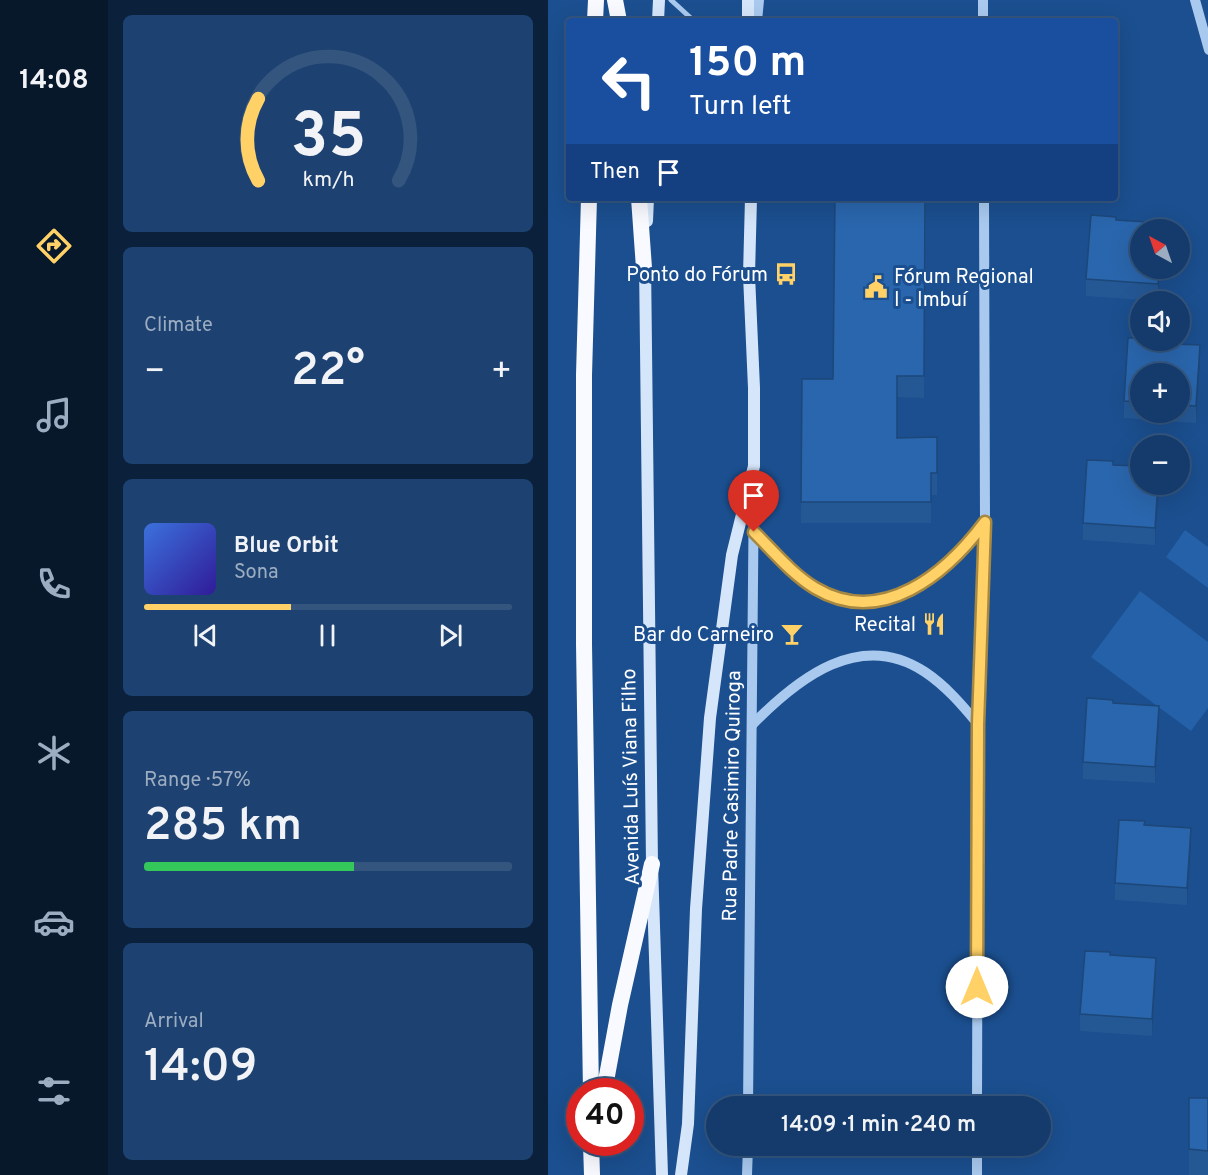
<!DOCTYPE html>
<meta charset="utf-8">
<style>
body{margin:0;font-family:Overpass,sans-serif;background:#1d4271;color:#f1f3f6;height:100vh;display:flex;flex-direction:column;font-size:22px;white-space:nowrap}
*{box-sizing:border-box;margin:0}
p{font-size:20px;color:#9dadc1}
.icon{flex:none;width:33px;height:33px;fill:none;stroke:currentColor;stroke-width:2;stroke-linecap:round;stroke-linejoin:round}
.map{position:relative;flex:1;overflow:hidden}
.panel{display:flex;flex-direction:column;gap:15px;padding:15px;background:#0b203b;width:440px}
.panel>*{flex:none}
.banner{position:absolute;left:18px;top:18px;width:552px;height:183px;border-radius:6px;box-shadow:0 6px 24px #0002,0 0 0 2px #33557e;background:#1a4fa0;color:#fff;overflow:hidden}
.needle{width:39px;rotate:320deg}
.buttons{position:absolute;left:582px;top:219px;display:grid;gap:12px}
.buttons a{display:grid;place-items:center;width:60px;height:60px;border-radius:50%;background:#143b6b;box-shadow:0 6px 24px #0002,0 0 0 2px #33557e;font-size:30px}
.speed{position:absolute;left:18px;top:1078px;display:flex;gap:12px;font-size:30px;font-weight:700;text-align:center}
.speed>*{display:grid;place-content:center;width:78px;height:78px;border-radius:50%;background:#143b6b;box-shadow:0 6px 24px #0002,0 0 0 2px #33557e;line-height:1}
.speed .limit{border:9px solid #d22;background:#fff;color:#111}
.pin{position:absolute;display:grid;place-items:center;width:51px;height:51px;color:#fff;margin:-62px -26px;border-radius:50% 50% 50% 0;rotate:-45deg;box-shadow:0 0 6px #0007}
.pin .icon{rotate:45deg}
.me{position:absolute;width:66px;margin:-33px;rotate:0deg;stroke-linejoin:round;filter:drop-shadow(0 0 4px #0008)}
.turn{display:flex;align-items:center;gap:21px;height:126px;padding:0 24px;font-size:27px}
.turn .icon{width:78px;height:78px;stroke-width:2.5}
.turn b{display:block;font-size:42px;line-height:51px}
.then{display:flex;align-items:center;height:57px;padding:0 24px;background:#0003;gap:12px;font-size:22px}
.big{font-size:45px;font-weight:600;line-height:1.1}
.panel .tile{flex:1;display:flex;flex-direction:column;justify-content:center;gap:9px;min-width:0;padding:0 21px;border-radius:9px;background:#1d4271}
.panel .dial{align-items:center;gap:0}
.dial svg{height:156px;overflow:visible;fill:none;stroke:#33557e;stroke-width:7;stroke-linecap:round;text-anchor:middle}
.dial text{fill:#f1f3f6;stroke:none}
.song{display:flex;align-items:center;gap:18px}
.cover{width:72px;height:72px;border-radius:9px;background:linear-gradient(135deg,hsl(220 70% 55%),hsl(250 70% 35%))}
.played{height:6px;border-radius:3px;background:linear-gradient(90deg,#ffd166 40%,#33557e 40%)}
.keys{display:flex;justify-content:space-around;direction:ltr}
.heat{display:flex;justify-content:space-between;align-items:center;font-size:33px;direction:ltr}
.charge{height:9px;border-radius:4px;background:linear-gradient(90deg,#34c759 57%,#33557e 0)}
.trip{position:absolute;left:158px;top:1096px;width:345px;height:60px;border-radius:30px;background:#143b6b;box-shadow:0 6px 24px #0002,0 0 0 2px #33557e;font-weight:600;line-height:60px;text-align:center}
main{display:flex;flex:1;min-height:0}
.dock{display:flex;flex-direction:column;width:108px;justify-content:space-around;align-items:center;background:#08182b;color:#9dadc1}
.dock .icon{width:42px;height:42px}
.dock .selected{color:#ffd166}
.dock b{font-size:27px;color:#f1f3f6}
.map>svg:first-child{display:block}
.green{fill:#2461a8}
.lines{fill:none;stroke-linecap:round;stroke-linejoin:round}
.pedestrian{stroke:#a9c9ee;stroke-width:5}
.tertiary{stroke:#a9c9ee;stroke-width:10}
.secondary{stroke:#d6e6fa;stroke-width:12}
.trunk{stroke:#f8faff;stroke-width:16}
.wall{fill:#245895;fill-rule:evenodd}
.shaded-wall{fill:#1d4779}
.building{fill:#2a66ad;stroke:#1d4779;stroke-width:1.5}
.route-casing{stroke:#a68842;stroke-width:15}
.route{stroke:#ffd166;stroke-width:10}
.labels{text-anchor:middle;stroke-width:6;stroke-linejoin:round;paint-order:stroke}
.poi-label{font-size:20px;fill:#fff;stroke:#1b4f8f;text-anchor:end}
.street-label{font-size:20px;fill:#fff;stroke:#1b4f8f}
</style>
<main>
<nav class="dock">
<b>14:08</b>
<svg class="icon selected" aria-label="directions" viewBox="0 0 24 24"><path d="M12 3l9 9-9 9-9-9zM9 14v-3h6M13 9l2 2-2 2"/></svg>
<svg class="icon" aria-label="music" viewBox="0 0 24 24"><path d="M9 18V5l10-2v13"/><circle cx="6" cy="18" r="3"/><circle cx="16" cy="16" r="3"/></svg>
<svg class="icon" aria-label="phone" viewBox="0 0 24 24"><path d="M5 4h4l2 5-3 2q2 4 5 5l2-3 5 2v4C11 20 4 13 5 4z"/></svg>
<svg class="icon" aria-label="climate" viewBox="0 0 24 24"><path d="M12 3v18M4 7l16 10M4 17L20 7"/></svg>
<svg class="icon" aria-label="car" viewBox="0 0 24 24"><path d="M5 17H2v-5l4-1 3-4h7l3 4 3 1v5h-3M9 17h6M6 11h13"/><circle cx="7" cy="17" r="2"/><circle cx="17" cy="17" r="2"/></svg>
<svg class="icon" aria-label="filters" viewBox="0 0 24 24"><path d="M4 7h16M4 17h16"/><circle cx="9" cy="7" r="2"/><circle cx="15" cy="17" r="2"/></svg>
</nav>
<section class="panel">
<div class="tile dial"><svg viewBox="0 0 100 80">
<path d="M14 69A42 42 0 1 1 86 69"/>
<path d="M14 69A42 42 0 0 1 14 27" stroke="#ffd166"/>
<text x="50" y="56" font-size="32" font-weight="700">35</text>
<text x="50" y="72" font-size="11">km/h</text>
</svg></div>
<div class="tile"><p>Climate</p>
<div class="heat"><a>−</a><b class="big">22°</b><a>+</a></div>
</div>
<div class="tile">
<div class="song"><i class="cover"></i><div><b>Blue Orbit</b><p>Sona</p></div></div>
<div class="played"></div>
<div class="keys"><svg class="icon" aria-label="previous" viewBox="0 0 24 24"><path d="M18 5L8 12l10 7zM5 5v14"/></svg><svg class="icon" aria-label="pause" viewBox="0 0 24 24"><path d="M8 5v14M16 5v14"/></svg><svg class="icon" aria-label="next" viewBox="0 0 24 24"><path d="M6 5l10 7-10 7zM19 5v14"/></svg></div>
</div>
<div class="tile"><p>Range · 57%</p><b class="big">285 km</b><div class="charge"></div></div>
<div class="tile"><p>Arrival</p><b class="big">14:09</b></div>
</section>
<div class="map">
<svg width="661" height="1175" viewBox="0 0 661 1175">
<rect width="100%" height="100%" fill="#1b4f8f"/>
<g class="green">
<path d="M637,530L660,547V588L618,557Z"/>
<path d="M592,591L660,642V708L643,731L543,657Z"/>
</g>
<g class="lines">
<path class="pedestrian" d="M123,0L146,21"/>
<g class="tertiary">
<path d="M435,0V21"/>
<path d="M647,0L661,50"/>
<path d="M209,21L211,0"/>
<path d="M206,532C225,551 244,573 267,588C333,628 398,574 436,522"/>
<path d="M204,725C250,678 312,629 377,672C398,686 414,705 430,724"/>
<path d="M200,1107C201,897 205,687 206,477"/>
<path d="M429,1107L430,724L437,522L436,198"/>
<path d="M199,1175L200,1146"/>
<path d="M429,1175V1146"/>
</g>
<g class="secondary">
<path d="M200,0V21"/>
<path d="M110,21L111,0"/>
<path d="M99,221L100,198"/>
<path d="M97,262L104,864L114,1175"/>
<path d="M133,1175L140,1124L148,909L162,718L184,555L206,466V388L201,275L203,198"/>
</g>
<g class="trunk">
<path d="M67,0L71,21"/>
<path d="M47,21L48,0"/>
<path d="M41,198L36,375V644L43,1092"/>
<path d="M91,198L96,268"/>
<path d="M56,1092L72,1005L104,864"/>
<path d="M43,1143L44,1175"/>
</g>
</g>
<g class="wall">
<path d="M378,198L376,398L349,397V438L389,437V495H383V523H253L254,379H285Z"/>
<path d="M568,220L612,268L610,301L538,296V279Z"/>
<path d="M606,343L652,362L648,423L576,418V401ZM592,374H632V412H592Z"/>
<path d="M565,465L592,484H611L607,545L535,540V523Z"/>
<path d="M565,703L611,723L607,783L535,779V762Z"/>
<path d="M597,825L643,844L639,905L567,900V883Z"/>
<path d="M562,955L608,975L604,1036L532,1031V1014Z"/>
<rect x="641" y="1098" width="19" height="77"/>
</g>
<g class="shaded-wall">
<path d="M611,268H612L610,301V284Z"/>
<path d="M652,345V362L648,423V406Z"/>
<path d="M610,484H611L607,545V528Z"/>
<path d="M611,706V723L607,783V767Z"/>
<path d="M643,828V844L639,905V888Z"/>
<path d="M608,958V975L604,1036V1019Z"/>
</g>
<g class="building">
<path d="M287,198H377L376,376H349V438L389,437V473H383V502H253L254,379H285Z"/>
<path d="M543,215L568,217V220L614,223V230H592V268H611L610,284L538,279Z"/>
<path d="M580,338H592V340H606L605,343L652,345L648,406L632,405V374H592V402L576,401Z"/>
<path d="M539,460L565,461V465L592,466V484H610L607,528L535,523Z"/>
<path d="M539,698L565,700V703L611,706L607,767L535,762Z"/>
<path d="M571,820L597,821L596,825L643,828L639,888L567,883Z"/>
<path d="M537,951L562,952V955L608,958L604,1019L532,1014Z"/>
<path d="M641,1098H660V1151L641,1149Z"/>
</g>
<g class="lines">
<g class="route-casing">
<path id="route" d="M206,532C225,551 244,574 267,588C334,628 398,574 437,522L430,724L429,987"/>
</g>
<use href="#route" class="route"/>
</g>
<defs>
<g id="bus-bare" transform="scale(1.8)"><path d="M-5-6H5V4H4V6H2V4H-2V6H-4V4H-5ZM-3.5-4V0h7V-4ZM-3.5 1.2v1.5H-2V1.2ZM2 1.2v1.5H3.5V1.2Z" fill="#ffd166" stroke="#1b4f8f" stroke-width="2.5" paint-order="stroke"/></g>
<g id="civic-bare" transform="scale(1.8)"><path d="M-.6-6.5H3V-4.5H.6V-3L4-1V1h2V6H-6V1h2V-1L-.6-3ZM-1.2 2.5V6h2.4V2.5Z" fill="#ffd166" stroke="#1b4f8f" stroke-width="2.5" paint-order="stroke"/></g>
<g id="restaurant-bare" transform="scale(1.8)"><path d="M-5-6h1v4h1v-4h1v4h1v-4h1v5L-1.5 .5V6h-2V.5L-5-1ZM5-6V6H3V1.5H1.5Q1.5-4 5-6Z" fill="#ffd166" stroke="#1b4f8f" stroke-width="2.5" paint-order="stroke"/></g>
<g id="bar-bare" transform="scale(1.8)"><path d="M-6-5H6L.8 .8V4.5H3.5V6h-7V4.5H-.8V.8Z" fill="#ffd166" stroke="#1b4f8f" stroke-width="2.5" paint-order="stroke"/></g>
</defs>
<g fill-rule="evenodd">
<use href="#bus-bare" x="238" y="274"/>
<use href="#civic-bare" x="328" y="287"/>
<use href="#restaurant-bare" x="386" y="624"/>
<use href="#bar-bare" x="244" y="634"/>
</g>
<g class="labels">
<g class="poi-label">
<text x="220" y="281">Ponto do Fórum</text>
<text x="346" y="283" text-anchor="start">Fórum Regional<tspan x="346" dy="23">I - Imbuí</tspan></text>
<text x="368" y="631">Recital</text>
<text x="226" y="641">Bar do Carneiro</text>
</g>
<g class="street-label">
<text transform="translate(82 777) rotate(-91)" y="7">Avenida Luís Viana Filho</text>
<text transform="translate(183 796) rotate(-89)" y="7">Rua Padre Casimiro Quiroga</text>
</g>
</g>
</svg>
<div class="buttons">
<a><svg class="needle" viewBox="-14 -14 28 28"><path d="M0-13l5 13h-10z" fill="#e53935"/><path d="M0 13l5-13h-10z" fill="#9dadc1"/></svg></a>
<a><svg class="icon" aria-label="sound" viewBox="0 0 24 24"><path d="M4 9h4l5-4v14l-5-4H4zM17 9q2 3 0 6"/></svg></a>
<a>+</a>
<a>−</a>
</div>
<div class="speed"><div class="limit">40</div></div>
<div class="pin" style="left:206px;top:532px;background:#d93025"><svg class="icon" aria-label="arrive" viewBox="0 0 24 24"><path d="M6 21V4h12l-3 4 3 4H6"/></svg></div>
<svg class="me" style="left:429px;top:987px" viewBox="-20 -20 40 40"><circle r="19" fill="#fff"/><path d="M0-13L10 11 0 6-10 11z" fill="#ffd166"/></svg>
<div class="trip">14:09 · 1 min · 240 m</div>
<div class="banner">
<div class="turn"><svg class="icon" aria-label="left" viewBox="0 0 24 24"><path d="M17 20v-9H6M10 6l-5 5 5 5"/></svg><div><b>150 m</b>Turn left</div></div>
<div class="then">Then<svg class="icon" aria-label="arrive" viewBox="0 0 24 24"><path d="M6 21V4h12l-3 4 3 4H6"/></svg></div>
</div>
</div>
</main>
